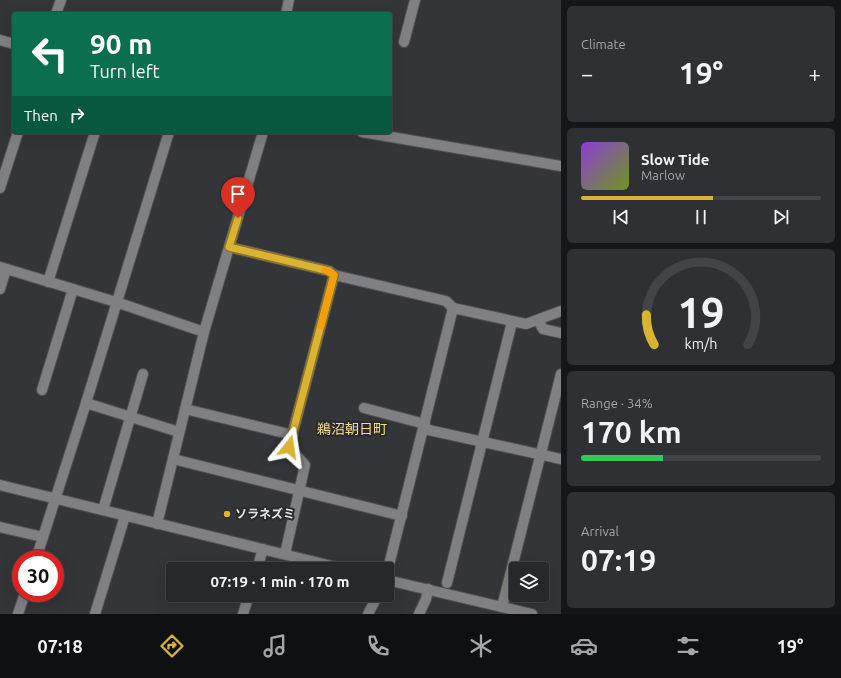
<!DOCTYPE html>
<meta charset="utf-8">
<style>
body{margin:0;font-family:Ubuntu,"Noto Sans JP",sans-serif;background:#2e3033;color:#f1f3f6;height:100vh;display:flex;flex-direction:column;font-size:15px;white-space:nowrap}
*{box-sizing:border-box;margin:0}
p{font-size:13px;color:#a4a6a9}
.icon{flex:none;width:22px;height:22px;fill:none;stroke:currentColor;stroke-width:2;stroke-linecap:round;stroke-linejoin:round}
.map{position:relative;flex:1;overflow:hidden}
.panel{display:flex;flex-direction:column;gap:6px;padding:6px;background:#151618;width:280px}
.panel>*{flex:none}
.guide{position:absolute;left:12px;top:12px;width:380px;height:122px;border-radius:4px;box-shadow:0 4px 16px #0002,0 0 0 1px #424447;background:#0b6e4f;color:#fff;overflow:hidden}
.tools{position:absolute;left:509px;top:562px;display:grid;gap:8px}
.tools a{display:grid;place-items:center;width:40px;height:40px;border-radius:4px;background:#26282b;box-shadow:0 4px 16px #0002,0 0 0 1px #424447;font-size:20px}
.speed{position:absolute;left:12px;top:550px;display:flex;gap:8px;font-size:20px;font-weight:700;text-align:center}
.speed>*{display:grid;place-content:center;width:52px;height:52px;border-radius:50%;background:#26282b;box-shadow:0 4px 16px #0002,0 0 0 1px #424447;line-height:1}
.speed .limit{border:6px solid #d22;background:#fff;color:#111}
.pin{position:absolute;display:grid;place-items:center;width:34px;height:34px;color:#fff;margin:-41px -17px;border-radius:50% 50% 50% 0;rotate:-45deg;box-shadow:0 0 4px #0007}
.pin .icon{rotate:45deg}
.me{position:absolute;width:44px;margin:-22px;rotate:15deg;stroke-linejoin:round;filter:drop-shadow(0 0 3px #0008)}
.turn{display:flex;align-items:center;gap:14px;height:84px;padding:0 12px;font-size:18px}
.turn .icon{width:52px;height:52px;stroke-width:2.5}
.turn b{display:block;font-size:28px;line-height:34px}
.then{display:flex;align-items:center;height:38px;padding:0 12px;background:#0003;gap:8px;font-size:15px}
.big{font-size:30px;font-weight:600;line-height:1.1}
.panel .tile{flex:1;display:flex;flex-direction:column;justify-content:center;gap:6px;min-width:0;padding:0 14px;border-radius:6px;background:#2e3033}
.panel .dial{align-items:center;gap:0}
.dial svg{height:104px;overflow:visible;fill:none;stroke:#424447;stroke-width:7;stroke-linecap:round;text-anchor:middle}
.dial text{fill:#f1f3f6;stroke:none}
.song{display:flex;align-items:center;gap:12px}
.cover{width:48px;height:48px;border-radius:6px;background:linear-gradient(135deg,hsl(270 70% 55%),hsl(80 70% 35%))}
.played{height:4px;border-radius:2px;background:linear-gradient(90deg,#dab333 55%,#424447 55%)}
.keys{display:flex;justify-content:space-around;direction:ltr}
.heat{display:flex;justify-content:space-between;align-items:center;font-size:22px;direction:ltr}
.charge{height:6px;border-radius:3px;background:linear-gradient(90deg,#34c759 34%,#424447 0)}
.trip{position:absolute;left:166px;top:562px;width:228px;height:40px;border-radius:4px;background:#26282b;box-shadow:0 4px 16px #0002,0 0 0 1px #424447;font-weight:600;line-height:40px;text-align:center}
.tab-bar{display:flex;height:64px;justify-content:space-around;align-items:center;background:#0f1011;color:#a4a6a9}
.tab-bar .icon{width:28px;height:28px}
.tab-bar .active{color:#dab333}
.tab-bar b{font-size:18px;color:#f1f3f6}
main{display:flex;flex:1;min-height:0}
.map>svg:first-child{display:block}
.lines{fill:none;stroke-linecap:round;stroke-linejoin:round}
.minor-casing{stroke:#4f5155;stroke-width:12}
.minor{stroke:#808082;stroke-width:10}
.route-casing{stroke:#8e7421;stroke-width:10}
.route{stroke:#dab333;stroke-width:7}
.slow{stroke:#f59e0b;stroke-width:7}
.poi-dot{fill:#dab333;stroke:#292b2e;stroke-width:1.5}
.labels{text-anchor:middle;stroke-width:4;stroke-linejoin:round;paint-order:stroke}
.poi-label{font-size:12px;font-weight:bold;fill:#e2e3e5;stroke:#292b2e;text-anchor:start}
.quarter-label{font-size:14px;fill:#f6db8f;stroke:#292b2e}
</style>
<main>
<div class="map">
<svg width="561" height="614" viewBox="0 0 561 614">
<rect width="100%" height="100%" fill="#333539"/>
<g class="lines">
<g class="minor-casing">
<g id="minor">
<path d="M56,14L61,0"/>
<path d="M286,14L289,0"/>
<path d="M0,40L14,44"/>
<path d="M404,42L415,0"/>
<path d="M362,132L561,166"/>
<path d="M0,188L18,132"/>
<path d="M229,247L329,271L334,275"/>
<path d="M0,267L116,302L204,332"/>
<path d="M48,282L95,132"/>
<path d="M0,289L6,269"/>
<path d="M538,320L543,329L561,333"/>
<path d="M42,390L73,289"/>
<path d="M86,403L179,432"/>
<path d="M364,408L425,424"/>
<path d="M185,409L293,435"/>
<path d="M424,429L561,459"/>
<path d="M173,459L402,516"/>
<path d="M0,485L344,569"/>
<path d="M103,510L143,374"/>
<path d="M157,524L204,332L263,132"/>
<path d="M0,527L43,537"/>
<path d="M285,554L305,465L289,447L334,275L446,301L453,308"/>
<path d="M36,559L86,403L169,132"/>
<path d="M257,569L263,549"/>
<path d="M387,573L453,308L526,324L561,311"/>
<path d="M387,580L532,614"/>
<path d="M447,583L512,322"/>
<path d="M502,607L561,374"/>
<path d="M18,614L25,593"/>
<path d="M95,614L125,516"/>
<path d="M243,614L249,595"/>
<path d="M368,614L378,595"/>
<path d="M419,614L426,599L428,589"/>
</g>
</g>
<use href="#minor" class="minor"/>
</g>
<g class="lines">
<g class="route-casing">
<path id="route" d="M238,218L229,247L329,271L334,275L289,447"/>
</g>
<use href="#route" class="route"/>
<path class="slow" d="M321,326L334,275L325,270"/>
</g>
<circle class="poi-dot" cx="227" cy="514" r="4"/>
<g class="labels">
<g class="poi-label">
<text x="235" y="518">ソラネズミ</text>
</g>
<g class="quarter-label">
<text x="352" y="434">鵜沼朝日町</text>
</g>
</g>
</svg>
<div class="tools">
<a><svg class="icon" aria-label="layers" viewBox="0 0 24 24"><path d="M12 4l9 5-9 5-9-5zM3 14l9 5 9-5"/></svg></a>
</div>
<div class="speed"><div class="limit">30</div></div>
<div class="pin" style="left:238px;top:218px;background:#d93025"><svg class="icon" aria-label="arrive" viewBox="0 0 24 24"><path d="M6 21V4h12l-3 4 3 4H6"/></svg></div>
<svg class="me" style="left:289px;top:447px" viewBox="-20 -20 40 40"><path d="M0-17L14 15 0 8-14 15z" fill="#dab333" stroke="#fff" stroke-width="4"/></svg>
<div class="trip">07:19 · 1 min · 170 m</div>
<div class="guide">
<div class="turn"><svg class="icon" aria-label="left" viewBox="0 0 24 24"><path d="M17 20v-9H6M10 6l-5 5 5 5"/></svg><div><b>90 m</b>Turn left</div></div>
<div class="then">Then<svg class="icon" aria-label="right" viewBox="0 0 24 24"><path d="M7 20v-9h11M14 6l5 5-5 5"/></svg></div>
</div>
</div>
<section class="panel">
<div class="tile"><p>Climate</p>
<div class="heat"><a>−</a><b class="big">19°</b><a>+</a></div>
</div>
<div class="tile">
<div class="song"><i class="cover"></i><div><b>Slow Tide</b><p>Marlow</p></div></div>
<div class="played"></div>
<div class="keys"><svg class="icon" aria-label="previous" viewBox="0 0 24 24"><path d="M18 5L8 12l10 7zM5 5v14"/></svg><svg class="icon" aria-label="pause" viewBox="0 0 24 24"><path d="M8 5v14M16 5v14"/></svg><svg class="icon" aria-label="next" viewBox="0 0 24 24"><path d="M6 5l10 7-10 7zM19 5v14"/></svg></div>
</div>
<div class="tile dial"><svg viewBox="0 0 100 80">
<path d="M14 69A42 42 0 1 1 86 69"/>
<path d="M14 69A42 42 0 0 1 8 46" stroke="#dab333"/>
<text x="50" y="56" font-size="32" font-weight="700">19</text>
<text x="50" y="72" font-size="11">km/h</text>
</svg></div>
<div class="tile"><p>Range · 34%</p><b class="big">170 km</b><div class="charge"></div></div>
<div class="tile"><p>Arrival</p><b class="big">07:19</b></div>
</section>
</main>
<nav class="tab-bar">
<b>07:18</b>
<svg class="icon active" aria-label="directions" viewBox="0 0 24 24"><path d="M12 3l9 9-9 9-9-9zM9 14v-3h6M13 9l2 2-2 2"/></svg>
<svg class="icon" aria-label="music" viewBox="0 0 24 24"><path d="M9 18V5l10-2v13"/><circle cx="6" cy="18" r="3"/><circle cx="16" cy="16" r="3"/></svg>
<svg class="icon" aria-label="phone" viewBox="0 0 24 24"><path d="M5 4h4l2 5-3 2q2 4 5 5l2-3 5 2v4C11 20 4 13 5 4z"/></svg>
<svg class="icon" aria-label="climate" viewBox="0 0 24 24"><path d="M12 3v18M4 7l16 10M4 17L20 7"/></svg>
<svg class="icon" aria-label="car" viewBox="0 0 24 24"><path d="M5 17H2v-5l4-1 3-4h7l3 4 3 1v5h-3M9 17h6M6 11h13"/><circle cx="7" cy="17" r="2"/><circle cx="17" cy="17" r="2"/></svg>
<svg class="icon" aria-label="filters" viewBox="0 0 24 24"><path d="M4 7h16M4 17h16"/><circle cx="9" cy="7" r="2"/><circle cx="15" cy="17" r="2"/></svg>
<b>19°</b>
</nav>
